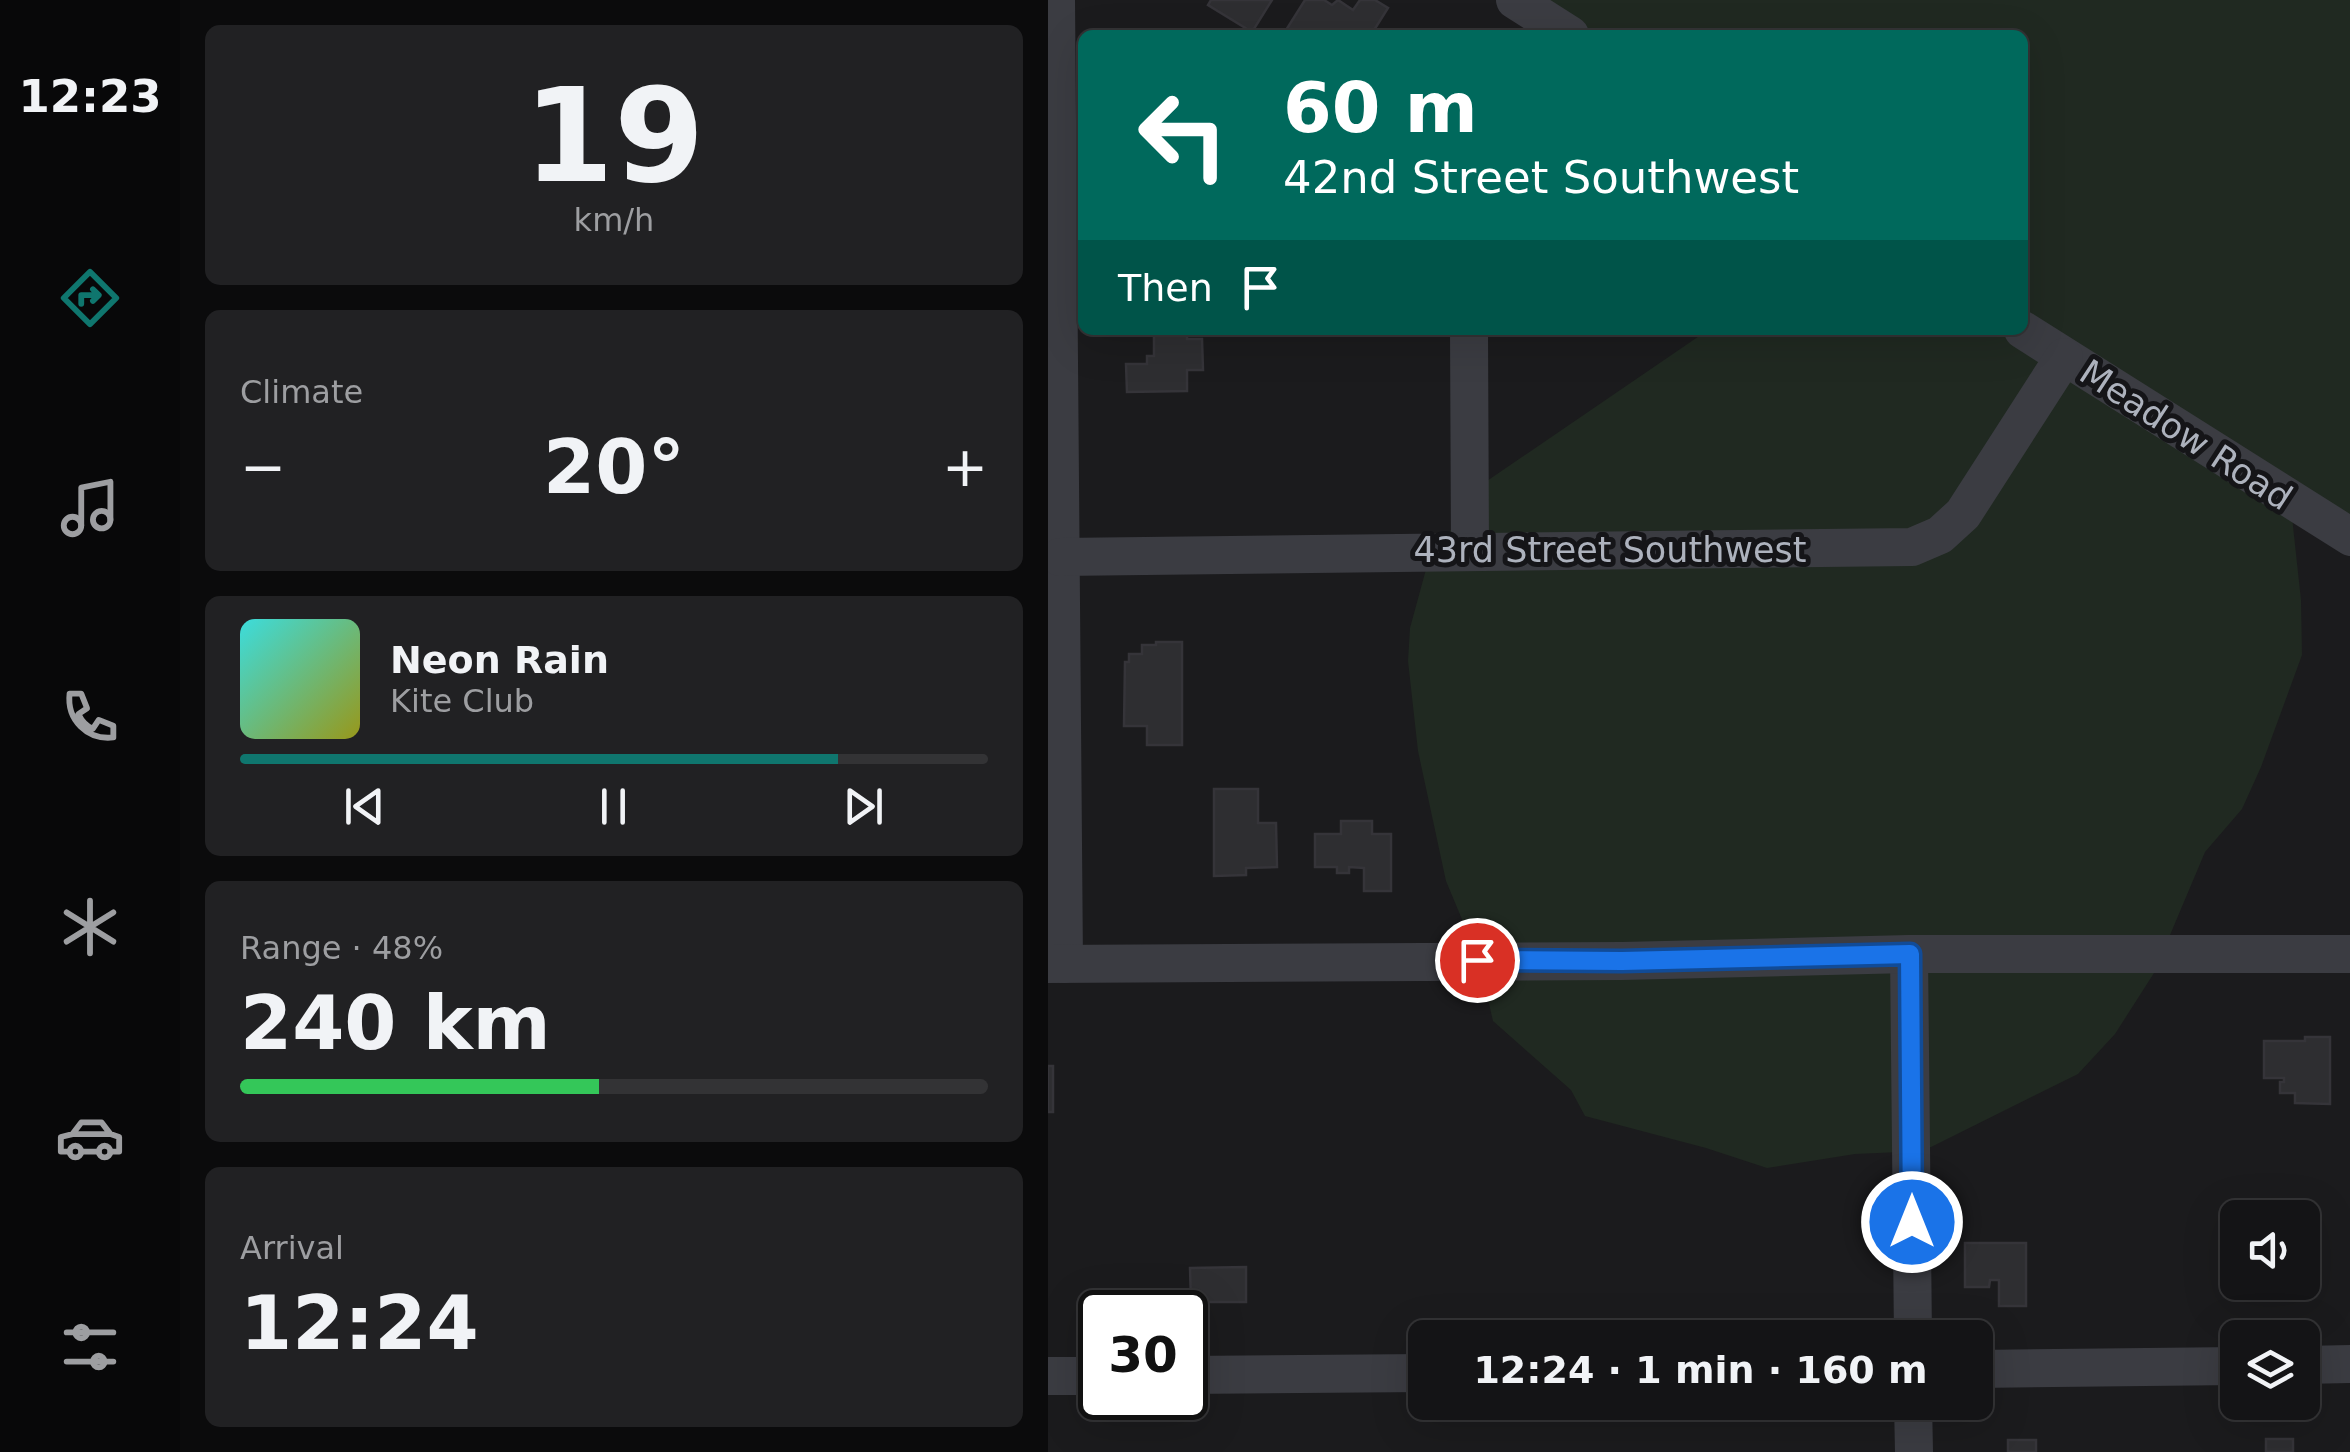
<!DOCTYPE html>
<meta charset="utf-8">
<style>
body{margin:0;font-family:"DejaVu Sans",sans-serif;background:#212123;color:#f1f3f6;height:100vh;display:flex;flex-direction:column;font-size:38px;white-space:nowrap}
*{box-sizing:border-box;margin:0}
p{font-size:32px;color:#9d9ea1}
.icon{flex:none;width:55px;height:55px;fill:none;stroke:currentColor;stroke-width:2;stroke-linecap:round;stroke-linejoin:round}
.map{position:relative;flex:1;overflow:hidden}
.side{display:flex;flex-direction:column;gap:25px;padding:25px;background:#0b0b0c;width:868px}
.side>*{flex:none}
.hud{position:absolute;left:30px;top:30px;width:950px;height:305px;border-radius:15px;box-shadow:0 10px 40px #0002,0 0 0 2px #333335;background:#00695c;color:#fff;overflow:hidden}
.controls{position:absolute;left:1172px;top:1200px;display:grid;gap:20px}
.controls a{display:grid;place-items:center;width:100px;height:100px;border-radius:15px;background:#141416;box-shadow:0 10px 40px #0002,0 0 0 2px #333335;font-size:50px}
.speed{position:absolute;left:30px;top:1290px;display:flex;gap:20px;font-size:50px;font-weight:700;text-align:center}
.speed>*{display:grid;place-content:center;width:130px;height:130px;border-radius:50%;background:#141416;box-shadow:0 10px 40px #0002,0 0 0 2px #333335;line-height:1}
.speed .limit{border:5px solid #111;border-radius:15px;background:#fff;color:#111}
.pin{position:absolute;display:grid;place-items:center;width:85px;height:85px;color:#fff;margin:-42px;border:5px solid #fff;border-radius:50%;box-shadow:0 2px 10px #0007}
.me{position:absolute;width:110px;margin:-55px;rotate:0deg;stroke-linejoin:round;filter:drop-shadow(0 0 8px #0008)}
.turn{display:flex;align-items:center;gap:35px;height:210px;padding:0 40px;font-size:45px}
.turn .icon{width:130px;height:130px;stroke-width:2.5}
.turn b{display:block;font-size:70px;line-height:85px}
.then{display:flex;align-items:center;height:95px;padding:0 40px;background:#0003;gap:20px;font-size:38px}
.big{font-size:75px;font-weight:700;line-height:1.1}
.side .tile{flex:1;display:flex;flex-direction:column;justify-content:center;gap:15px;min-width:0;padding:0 35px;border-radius:15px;background:#212123}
.side .dial{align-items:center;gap:0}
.dial b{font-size:130px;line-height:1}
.song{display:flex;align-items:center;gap:30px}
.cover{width:120px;height:120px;border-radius:15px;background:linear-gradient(135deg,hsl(180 70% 55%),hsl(60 70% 35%))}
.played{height:10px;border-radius:5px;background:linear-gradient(90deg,#0f766e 80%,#333335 80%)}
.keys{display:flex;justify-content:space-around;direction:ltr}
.heat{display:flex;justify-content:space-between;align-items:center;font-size:55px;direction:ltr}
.charge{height:15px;border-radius:8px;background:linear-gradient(90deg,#34c759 48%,#333335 0)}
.trip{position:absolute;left:360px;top:1320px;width:585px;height:100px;border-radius:15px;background:#141416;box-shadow:0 10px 40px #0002,0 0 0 2px #333335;font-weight:700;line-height:100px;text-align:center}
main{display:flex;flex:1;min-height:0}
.dock{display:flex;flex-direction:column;width:180px;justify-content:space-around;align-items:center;background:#080809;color:#9d9ea1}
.dock .icon{width:70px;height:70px}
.dock .selected{color:#0f766e}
.dock b{font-size:45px;color:#f1f3f6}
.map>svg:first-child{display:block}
.green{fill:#202921}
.building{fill:#2e2e31;stroke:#353439;stroke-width:2.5}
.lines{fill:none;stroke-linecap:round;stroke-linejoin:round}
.minor{stroke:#3b3c42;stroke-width:38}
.route-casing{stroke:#114b97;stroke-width:25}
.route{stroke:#1a73e8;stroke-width:18}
.labels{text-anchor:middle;stroke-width:10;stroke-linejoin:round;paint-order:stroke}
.street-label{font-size:35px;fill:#adb2bd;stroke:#151518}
</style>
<main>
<nav class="dock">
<b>12:23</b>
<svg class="icon selected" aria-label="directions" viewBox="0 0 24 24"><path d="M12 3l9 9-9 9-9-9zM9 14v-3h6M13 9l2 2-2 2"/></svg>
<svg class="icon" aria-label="music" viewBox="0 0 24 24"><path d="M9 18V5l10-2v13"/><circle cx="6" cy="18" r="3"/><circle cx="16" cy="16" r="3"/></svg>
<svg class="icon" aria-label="phone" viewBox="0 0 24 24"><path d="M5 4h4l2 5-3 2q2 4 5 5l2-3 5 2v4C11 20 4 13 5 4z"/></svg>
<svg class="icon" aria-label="climate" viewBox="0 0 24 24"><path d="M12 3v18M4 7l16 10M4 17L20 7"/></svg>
<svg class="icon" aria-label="car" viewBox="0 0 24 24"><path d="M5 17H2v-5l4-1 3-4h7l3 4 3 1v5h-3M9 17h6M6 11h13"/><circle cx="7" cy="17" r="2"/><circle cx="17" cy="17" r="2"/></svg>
<svg class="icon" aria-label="filters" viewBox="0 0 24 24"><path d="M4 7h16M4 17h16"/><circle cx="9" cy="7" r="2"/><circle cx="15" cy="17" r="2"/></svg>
</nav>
<section class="side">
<div class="tile dial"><b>19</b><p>km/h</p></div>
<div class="tile"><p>Climate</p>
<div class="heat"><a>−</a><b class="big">20°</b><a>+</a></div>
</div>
<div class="tile">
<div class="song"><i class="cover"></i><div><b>Neon Rain</b><p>Kite Club</p></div></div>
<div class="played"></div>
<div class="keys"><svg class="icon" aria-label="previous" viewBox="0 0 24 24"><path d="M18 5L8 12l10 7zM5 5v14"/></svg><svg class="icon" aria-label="pause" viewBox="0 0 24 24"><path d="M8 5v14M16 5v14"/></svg><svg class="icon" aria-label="next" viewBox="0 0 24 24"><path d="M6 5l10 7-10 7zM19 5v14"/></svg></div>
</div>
<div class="tile"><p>Range · 48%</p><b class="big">240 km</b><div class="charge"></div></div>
<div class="tile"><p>Arrival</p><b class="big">12:24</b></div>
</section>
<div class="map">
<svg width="1303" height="1452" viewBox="0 0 1303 1452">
<rect width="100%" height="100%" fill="#1b1b1d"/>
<path class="green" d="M466,0H1302V548L1244,517L1253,600L1254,655L1213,767L1194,809L1157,852L1106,973L1067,1034L1030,1074L875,1151L807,1154L719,1168L658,1148L537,1116L523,1090L445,1021L431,960L398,881L370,751L360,661L362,628L380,562L436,483L660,330H975V35H518Z"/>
<g class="building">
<path d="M163,0H224L204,32L160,5Z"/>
<path d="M257,0H276L284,5L290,0L305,10L312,0H327L340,8L323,35H246L238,30Z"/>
<path d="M106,330H139V339H154L155,370H139V391L79,392L78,364H99V356H106Z"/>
<path d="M108,642H134V745H99V726H76L77,662H81V654H94V645H108Z"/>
<path d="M166,789H210V823H228L229,867L198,868V875L166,876Z"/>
<path d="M293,821H324V834H343V891H316V868L301,867V873H289V867H267V834H293Z"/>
<path d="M1257,1037H1282V1104L1247,1103V1093H1232V1082H1236V1078H1216V1041H1257Z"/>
<rect x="0" y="1066" width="5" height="46"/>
<path d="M917,1243H978V1306H951V1280H942L941,1287H917Z"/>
<path d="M198,1267V1302H143L142,1268Z"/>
<rect x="1218" y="1439" width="27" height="13"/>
<rect x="960" y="1440" width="28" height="12"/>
</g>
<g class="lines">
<g class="minor">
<path d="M8,0L16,964"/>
<path d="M467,0L522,35"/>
<path d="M421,330L422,550"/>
<path d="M975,330L1303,537"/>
<path d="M12,557L864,547L892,535L915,514L1016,357"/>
<path d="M861,954L865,1338"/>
<path d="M0,964L574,961L861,954H1303"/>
<path d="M1255,1365L1303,1364"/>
<path d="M928,1369L1190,1366"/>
<path d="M138,1375L378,1373"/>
<path d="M0,1376H52"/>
<path d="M865,1402L866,1452"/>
</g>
</g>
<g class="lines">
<g class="route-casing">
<path id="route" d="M429,960L574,961L862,954L864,1222"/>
</g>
<use href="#route" class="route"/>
</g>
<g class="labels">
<g class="street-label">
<text transform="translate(1138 435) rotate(33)" y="12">Meadow Road</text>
<text x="562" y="562">43rd Street Southwest</text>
</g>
</g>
</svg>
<div class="controls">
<a><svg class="icon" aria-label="sound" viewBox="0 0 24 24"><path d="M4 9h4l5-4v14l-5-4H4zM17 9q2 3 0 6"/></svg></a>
<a><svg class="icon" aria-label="layers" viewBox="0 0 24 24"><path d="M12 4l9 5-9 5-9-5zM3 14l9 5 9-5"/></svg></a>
</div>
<div class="speed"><div class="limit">30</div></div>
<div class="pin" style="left:429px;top:960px;background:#d93025"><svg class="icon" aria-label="arrive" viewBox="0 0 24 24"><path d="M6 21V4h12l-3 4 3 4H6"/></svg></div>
<svg class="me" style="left:864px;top:1222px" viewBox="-20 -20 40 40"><circle r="17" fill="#1a73e8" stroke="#fff" stroke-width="3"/><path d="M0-11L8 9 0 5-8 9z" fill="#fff"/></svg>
<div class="trip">12:24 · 1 min · 160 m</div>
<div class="hud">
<div class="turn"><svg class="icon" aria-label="left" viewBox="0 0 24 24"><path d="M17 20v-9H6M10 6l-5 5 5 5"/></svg><div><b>60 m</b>42nd Street Southwest</div></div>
<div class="then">Then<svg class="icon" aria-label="arrive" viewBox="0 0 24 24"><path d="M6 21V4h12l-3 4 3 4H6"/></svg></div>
</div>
</div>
</main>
